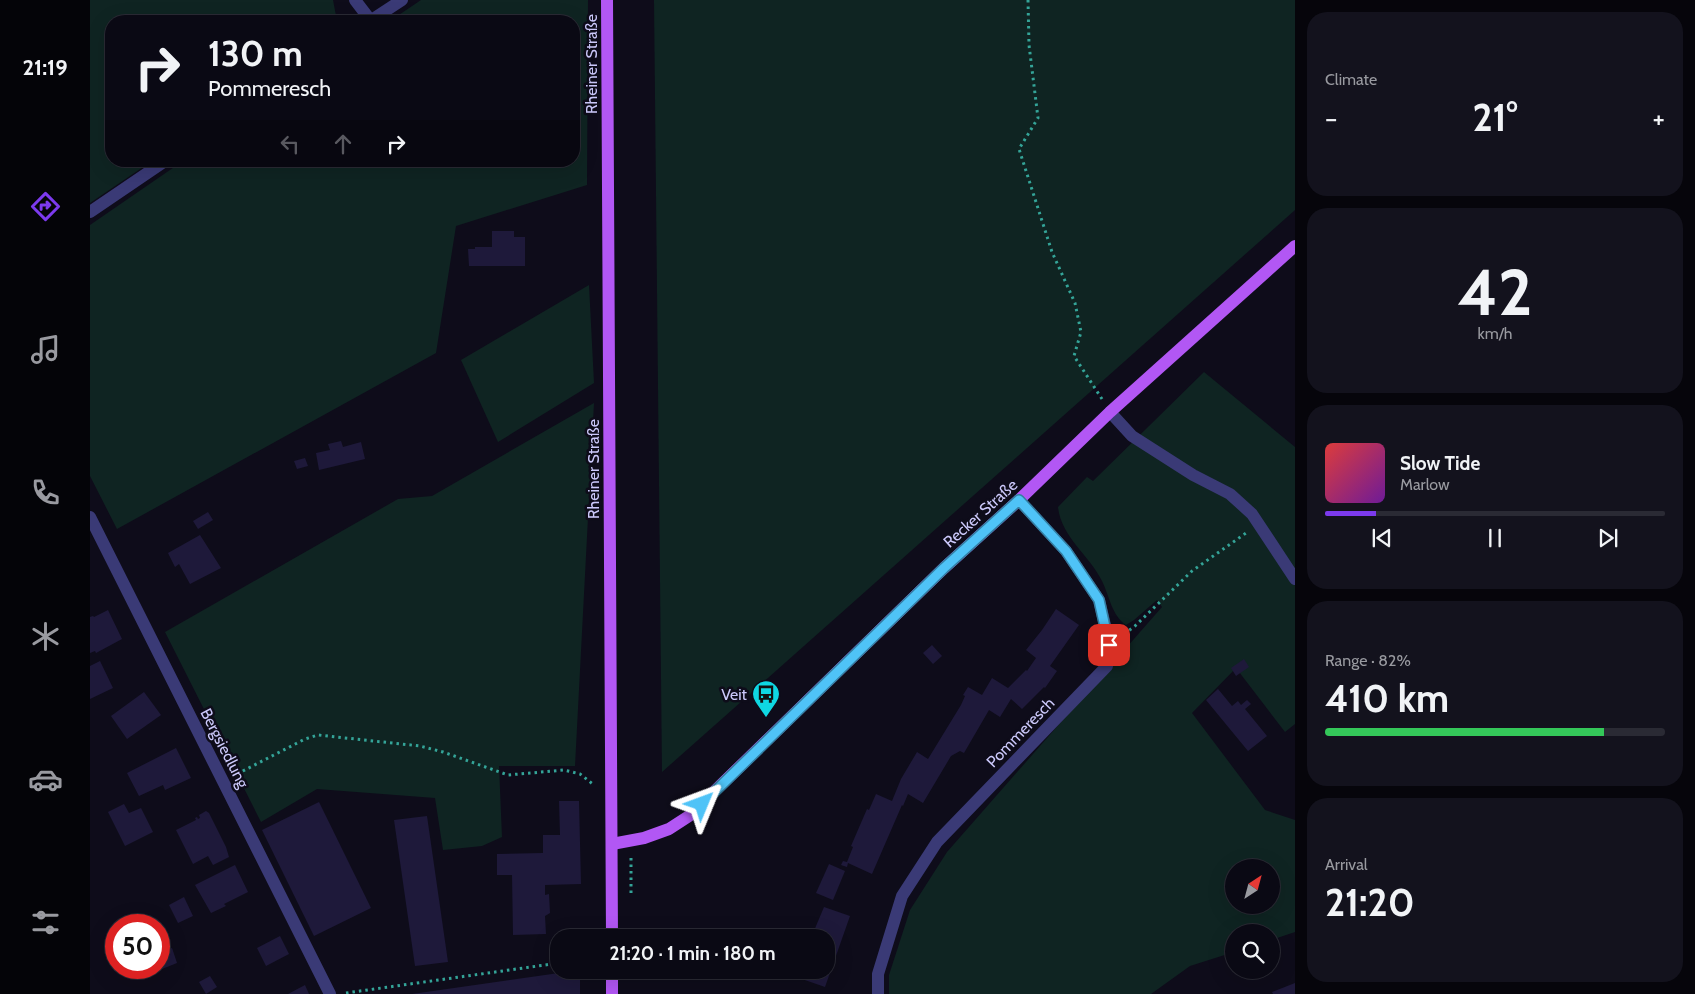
<!DOCTYPE html>
<meta charset="utf-8">
<style>
body{margin:0;font-family:Cabin,sans-serif;background:#13121d;color:#f1f3f6;height:100vh;display:flex;flex-direction:column;font-size:19px;white-space:nowrap}
*{box-sizing:border-box;margin:0}
p{font-size:16px;color:#999aa0}
.icon{flex:none;width:28px;height:28px;fill:none;stroke:currentColor;stroke-width:2;stroke-linecap:round;stroke-linejoin:round}
.map{position:relative;flex:1;overflow:hidden}
.sheet{display:flex;flex-direction:column;gap:12px;padding:12px;background:#06050b;width:400px}
.sheet>*{flex:none}
.banner{position:absolute;left:15px;top:15px;width:475px;height:152px;border-radius:20px;box-shadow:0 5px 20px #0002,0 0 0 1px #2a2a34;background:#0a0914;color:#f1f3f6;overflow:hidden}
.needle{width:32px;rotate:36deg}
.controls{position:absolute;left:1135px;top:859px;display:grid;gap:10px}
.controls a{display:grid;place-items:center;width:55px;height:55px;border-radius:50%;background:#0a0914;box-shadow:0 5px 20px #0002,0 0 0 1px #2a2a34;font-size:25px}
.speed{position:absolute;left:15px;top:914px;display:flex;gap:10px;font-size:25px;font-weight:700;text-align:center}
.speed>*{display:grid;place-content:center;width:65px;height:65px;border-radius:50%;background:#0a0914;box-shadow:0 5px 20px #0002,0 0 0 1px #2a2a34;line-height:1}
.speed .limit{border:8px solid #d22;background:#fff;color:#111}
.pin{position:absolute;display:grid;place-items:center;width:42px;height:42px;color:#fff;margin:-21px;border-radius:10px;box-shadow:0 2px 8px #0006}
.me{position:absolute;width:55px;margin:-28px;rotate:46deg;stroke-linejoin:round;filter:drop-shadow(0 0 4px #0008)}
.turn{display:flex;align-items:center;gap:18px;height:105px;padding:0 20px;font-size:22px}
.turn .icon{width:65px;height:65px;stroke-width:2.5}
.turn b{display:block;font-size:35px;line-height:42px}
.lanes{display:flex;align-items:center;height:48px;padding:0 20px;background:#0003;justify-content:center;gap:25px;direction:ltr}
.lanes .off{opacity:.35}
.big{font-size:38px;font-weight:700;line-height:1.1}
.sheet .tile{flex:1;display:flex;flex-direction:column;justify-content:center;gap:8px;min-width:0;padding:0 18px;border-radius:20px;background:#13121d}
.sheet .dial{align-items:center;gap:0}
.dial b{font-size:65px;line-height:1}
.song{display:flex;align-items:center;gap:15px}
.cover{width:60px;height:60px;border-radius:8px;background:linear-gradient(135deg,hsl(0 70% 55%),hsl(280 70% 35%))}
.played{height:5px;border-radius:2px;background:linear-gradient(90deg,#7c3aed 15%,#2a2a34 15%)}
.keys{display:flex;justify-content:space-around;direction:ltr}
.heat{display:flex;justify-content:space-between;align-items:center;font-size:28px;direction:ltr}
.charge{height:8px;border-radius:4px;background:linear-gradient(90deg,#34c759 82%,#2a2a34 0)}
.trip{position:absolute;left:460px;top:929px;width:285px;height:50px;border-radius:20px;background:#0a0914;box-shadow:0 5px 20px #0002,0 0 0 1px #2a2a34;font-weight:700;line-height:50px;text-align:center}
main{display:flex;flex:1;min-height:0}
.menu{display:flex;flex-direction:column;width:90px;justify-content:space-around;align-items:center;background:#040408;color:#999aa0}
.menu .icon{width:35px;height:35px}
.menu .current{color:#7c3aed}
.menu b{font-size:22px;color:#f1f3f6}
.map>svg:first-child{display:block}
.green{fill:#0f2422;fill-rule:evenodd}
.building{fill:#1e193a}
.lines{fill:none;stroke-linecap:round;stroke-linejoin:round}
.path{stroke:#34a498;stroke-width:3;stroke-dasharray:2.5 4;stroke-linecap:butt}
.minor{stroke:#3a3a76;stroke-width:12}
.major{stroke:#b257f4;stroke-width:12}
.route-casing{stroke:#337fa1;stroke-width:12}
.route{stroke:#4fc3f7;stroke-width:9}
.labels{text-anchor:middle;stroke-width:5;stroke-linejoin:round;paint-order:stroke}
.street-label{font-size:16px;fill:#ccc9fb;stroke:#0e0c1a}
.poi-label{font-size:16px;fill:#ccc9fb;stroke:#0e0c1a;text-anchor:end}
</style>
<main>
<nav class="menu">
<b>21:19</b>
<svg class="icon current" aria-label="directions" viewBox="0 0 24 24"><path d="M12 3l9 9-9 9-9-9zM9 14v-3h6M13 9l2 2-2 2"/></svg>
<svg class="icon" aria-label="music" viewBox="0 0 24 24"><path d="M9 18V5l10-2v13"/><circle cx="6" cy="18" r="3"/><circle cx="16" cy="16" r="3"/></svg>
<svg class="icon" aria-label="phone" viewBox="0 0 24 24"><path d="M5 4h4l2 5-3 2q2 4 5 5l2-3 5 2v4C11 20 4 13 5 4z"/></svg>
<svg class="icon" aria-label="climate" viewBox="0 0 24 24"><path d="M12 3v18M4 7l16 10M4 17L20 7"/></svg>
<svg class="icon" aria-label="car" viewBox="0 0 24 24"><path d="M5 17H2v-5l4-1 3-4h7l3 4 3 1v5h-3M9 17h6M6 11h13"/><circle cx="7" cy="17" r="2"/><circle cx="17" cy="17" r="2"/></svg>
<svg class="icon" aria-label="filters" viewBox="0 0 24 24"><path d="M4 7h16M4 17h16"/><circle cx="9" cy="7" r="2"/><circle cx="15" cy="17" r="2"/></svg>
</nav>
<div class="map">
<svg width="1205" height="994" viewBox="0 0 1205 994">
<rect width="100%" height="100%" fill="#0e0c1a"/>
<g class="green">
<path d="M0,0H243L247,21H21V161H62L0,203Z"/>
<path d="M331,0H498L497,185L366,226L346,353L27,529L0,476V225L93,161H484V21H300Z"/>
<path d="M564,0H1205V210L572,772Z"/>
<path d="M499,285L504,383L408,442L371,360Z"/>
<path d="M1114,372L1205,447V724L1195,732L1146,668L1102,713L1175,810L1205,820V932L1181,940V932H1144V952L1100,966L1061,994H799V975L820,910L857,852L1072,607L1067,600L1044,620L1036,625C1022,616 1019,595 1012,581C1000,556 971,537 968,507L997,477L1003,481ZM1144,868H1181V905H1144Z"/>
<path d="M504,403L485,766H409L412,837L392,846L353,850L345,798L227,789L171,822L75,632L308,499L342,496Z"/>
</g>
<g class="building">
<path d="M402,231H424V237H435V266H379L378,249H385V247H402Z"/>
<path d="M251,441L253,447L271,442L275,459L229,470L226,453L240,450L238,444Z"/>
<path d="M215,458L218,466L207,469L204,461Z"/>
<path d="M118,512L123,520L108,529L103,521Z"/>
<path d="M110,535L131,568L100,584L89,564L85,567L78,553Z"/>
<path d="M966,609L989,625L960,666L967,671L955,688L954,687L932,709L921,699L910,717L899,710L874,753L870,751L861,756L833,803L818,794L813,806L812,805L782,874L758,863L757,867L751,865L753,861L757,862L763,847L761,846L777,809L779,810L786,794L802,801L811,779L827,752L838,759L871,705L875,696L873,695L878,687L892,695L902,678L918,688L936,670L937,671L946,658L936,650L952,630Z"/>
<path d="M18,610L32,639L6,653L5,651L0,653V617L3,616L4,617Z"/>
<path d="M842,645L852,656L843,664L833,653Z"/>
<path d="M1154,659L1159,667L1146,676L1141,668Z"/>
<path d="M10,661L23,688L0,699V666Z"/>
<path d="M1128,689L1142,706L1148,701L1151,705L1157,700L1161,704L1155,709L1177,736L1158,751L1116,700Z"/>
<path d="M54,692L71,715L37,739L21,716Z"/>
<path d="M86,748L101,778L75,790L73,785L49,796L37,773Z"/>
<path d="M469,801H489L491,884L455,885V895L459,894L460,913L455,916L456,934L423,935L422,875H407V854L453,853V835H470Z"/>
<path d="M229,802L281,908L224,936L172,830Z"/>
<path d="M34,804L39,813L51,808L63,832L35,846L18,812Z"/>
<path d="M116,811L119,813L136,847L139,857L123,865L118,856L103,864L86,830L106,820L105,818L107,817L108,819L110,818L109,815Z"/>
<path d="M337,816L358,962L325,966L304,820Z"/>
<path d="M739,864L755,871L743,900L726,893Z"/>
<path d="M145,865L158,892L134,904L136,906L121,913L105,885Z"/>
<path d="M94,897L103,916L88,923L79,905Z"/>
<path d="M734,907L760,916L735,987L709,978L712,970H736V938H721Z"/>
<path d="M190,936L199,954L176,966L167,948Z"/>
<path d="M82,948L87,963L72,969L69,960V952Z"/>
<path d="M483,971L490,977V994H322Z"/>
<path d="M120,976L127,987L116,994L109,982Z"/>
<path d="M1205,983V994H1183L1182,992Z"/>
<path d="M215,985L219,994H198Z"/>
</g>
<g class="lines">
<g class="path">
<path d="M938,0L939,45L948,118L929,149L962,252L985,303L991,332L984,356L1012,399"/>
<path d="M1034,634L1045,626L1102,571L1156,533"/>
<path d="M147,774L215,739L228,735L330,746L353,752L418,775L474,770L490,774L504,785"/>
<path d="M541,858V897"/>
<path d="M256,993L469,963"/>
</g>
<g class="minor">
<path d="M265,0L281,21"/>
<path d="M280,21L312,0"/>
<path d="M0,212L75,161"/>
<path d="M1020,412L1042,436L1103,475L1140,494L1162,514L1205,579"/>
<path d="M0,517L240,994"/>
<path d="M788,994V974L812,896L847,842L1017,666L1019,642L1009,600L976,551L929,500"/>
</g>
<g class="major">
<path d="M517,0L522,938"/>
<path d="M522,844L554,838L579,829L599,816L854,568L929,500L1020,412L1205,246"/>
<path d="M522,970V994"/>
</g>
</g>
<g class="lines">
<g class="route-casing">
<path id="route" d="M612,804L854,568L929,500L976,551L1009,600L1019,645"/>
</g>
<use href="#route" class="route"/>
</g>
<defs>
<g id="bus-pin" transform="scale(1.4375)"><path d="M0 17L-7.5 6A9.5 9.5 0 1 1 7.5 6Z" fill="#0fd7e2" stroke="#0e0c1a"/><path d="M-5-6H5V4H4V6H2V4H-2V6H-4V4H-5ZM-3.5-4V0h7V-4ZM-3.5 1.2v1.5H-2V1.2ZM2 1.2v1.5H3.5V1.2Z" fill="#111"/></g>
</defs>
<g fill-rule="evenodd">
<use href="#bus-pin" x="676" y="694"/>
</g>
<g class="labels">
<g class="street-label">
<text transform="translate(501 64) rotate(-90)" y="6">Rheiner Straße</text>
<text transform="translate(503 469) rotate(-90)" y="6">Rheiner Straße</text>
<text transform="translate(890 513) rotate(-42)" y="6">Recker Straße</text>
<text transform="translate(930 732) rotate(-46)" y="6">Pommeresch</text>
<text transform="translate(135 748) rotate(63)" y="6">Bergsiedlung</text>
</g>
<g class="poi-label">
<text x="657" y="700">Veit</text>
</g>
</g>
</svg>
<div class="controls">
<a><svg class="needle" viewBox="-14 -14 28 28"><path d="M0-13l5 13h-10z" fill="#e53935"/><path d="M0 13l5-13h-10z" fill="#999aa0"/></svg></a>
<a><svg class="icon" aria-label="search" viewBox="0 0 24 24"><circle cx="10" cy="10" r="6"/><path d="M15 15l6 6"/></svg></a>
</div>
<div class="speed"><div class="limit">50</div></div>
<div class="pin" style="left:1019px;top:645px;background:#d93025"><svg class="icon" aria-label="arrive" viewBox="0 0 24 24"><path d="M6 21V4h12l-3 4 3 4H6"/></svg></div>
<svg class="me" style="left:612px;top:804px" viewBox="-20 -20 40 40"><path d="M0-17L14 15 0 8-14 15z" fill="#4fc3f7" stroke="#fff" stroke-width="4"/></svg>
<div class="trip">21:20 · 1 min · 180 m</div>
<div class="banner">
<div class="turn"><svg class="icon" aria-label="right" viewBox="0 0 24 24"><path d="M7 20v-9h11M14 6l5 5-5 5"/></svg><div><b>130 m</b>Pommeresch</div></div>
<div class="lanes"><svg class="icon off" aria-label="left" viewBox="0 0 24 24"><path d="M17 20v-9H6M10 6l-5 5 5 5"/></svg><svg class="icon off" aria-label="ahead" viewBox="0 0 24 24"><path d="M12 20V5M6 11l6-6 6 6"/></svg><svg class="icon" aria-label="right" viewBox="0 0 24 24"><path d="M7 20v-9h11M14 6l5 5-5 5"/></svg></div>
</div>
</div>
<section class="sheet">
<div class="tile"><p>Climate</p>
<div class="heat"><a>−</a><b class="big">21°</b><a>+</a></div>
</div>
<div class="tile dial"><b>42</b><p>km/h</p></div>
<div class="tile">
<div class="song"><i class="cover"></i><div><b>Slow Tide</b><p>Marlow</p></div></div>
<div class="played"></div>
<div class="keys"><svg class="icon" aria-label="previous" viewBox="0 0 24 24"><path d="M18 5L8 12l10 7zM5 5v14"/></svg><svg class="icon" aria-label="pause" viewBox="0 0 24 24"><path d="M8 5v14M16 5v14"/></svg><svg class="icon" aria-label="next" viewBox="0 0 24 24"><path d="M6 5l10 7-10 7zM19 5v14"/></svg></div>
</div>
<div class="tile"><p>Range · 82%</p><b class="big">410 km</b><div class="charge"></div></div>
<div class="tile"><p>Arrival</p><b class="big">21:20</b></div>
</section>
</main>
